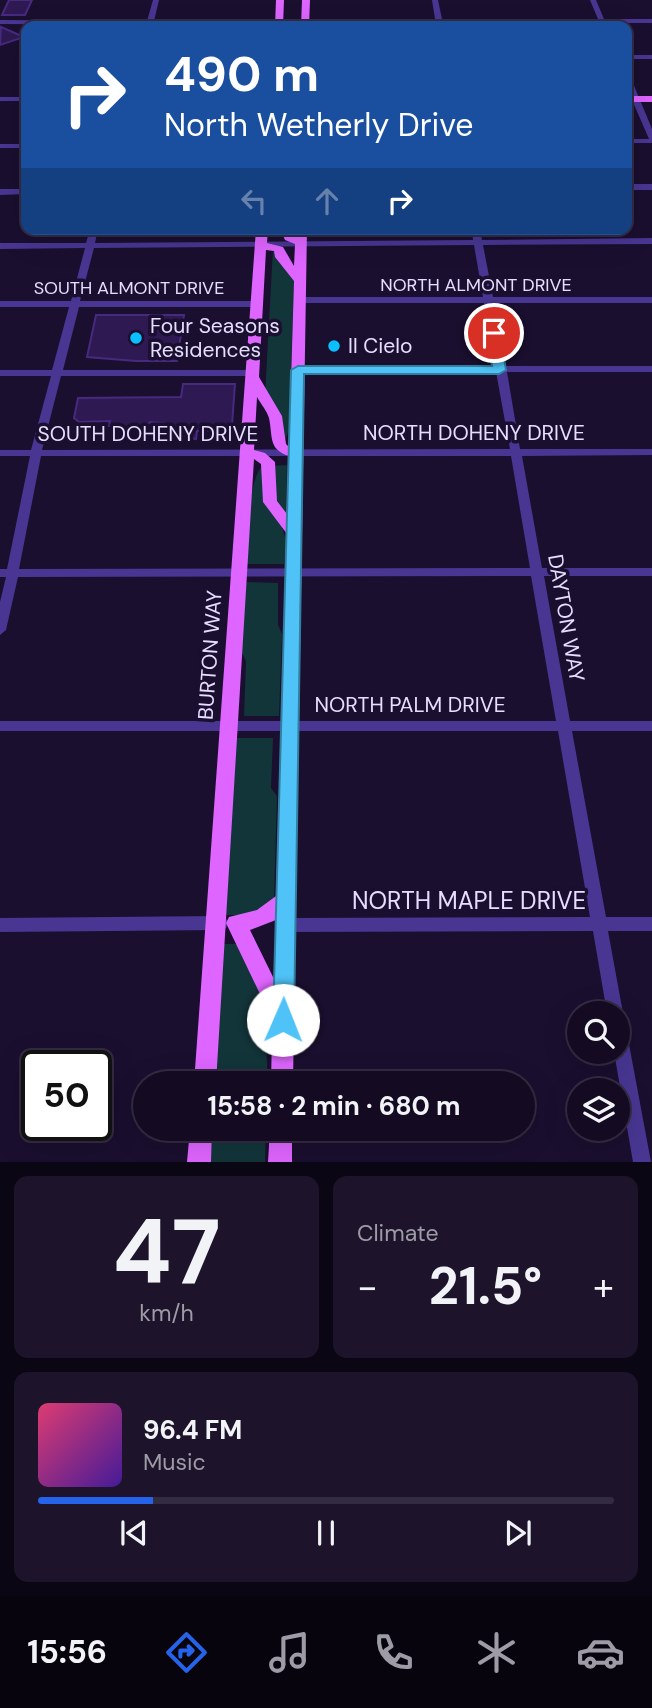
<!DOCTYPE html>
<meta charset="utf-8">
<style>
body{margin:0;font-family:"DM Sans",sans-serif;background:#1d142b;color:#f1f3f6;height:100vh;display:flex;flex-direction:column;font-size:26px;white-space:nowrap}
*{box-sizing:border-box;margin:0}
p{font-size:23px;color:#9d9ba6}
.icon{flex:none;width:38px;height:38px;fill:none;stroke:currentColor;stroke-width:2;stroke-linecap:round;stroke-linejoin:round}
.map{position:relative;height:1162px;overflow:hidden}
.panel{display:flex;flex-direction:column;gap:14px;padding:14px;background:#0b0613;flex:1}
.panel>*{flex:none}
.top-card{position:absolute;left:21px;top:21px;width:611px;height:214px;border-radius:14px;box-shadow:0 7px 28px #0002,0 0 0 2px #332b41;background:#1a4fa0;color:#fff;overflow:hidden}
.controls{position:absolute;left:567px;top:1001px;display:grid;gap:14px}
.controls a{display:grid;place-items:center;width:63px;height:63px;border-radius:50%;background:#140b23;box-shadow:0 7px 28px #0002,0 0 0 2px #332b41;font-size:35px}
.speed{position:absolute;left:21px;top:1050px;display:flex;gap:14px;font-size:35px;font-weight:700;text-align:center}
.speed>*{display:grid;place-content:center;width:91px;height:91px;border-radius:50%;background:#140b23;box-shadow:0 7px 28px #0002,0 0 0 2px #332b41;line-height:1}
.speed .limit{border:4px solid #111;border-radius:10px;background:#fff;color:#111}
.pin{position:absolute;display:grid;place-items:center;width:60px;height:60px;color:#fff;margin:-30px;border:4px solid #fff;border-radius:50%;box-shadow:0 2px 7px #0007}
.me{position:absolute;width:77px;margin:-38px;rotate:1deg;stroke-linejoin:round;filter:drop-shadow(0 0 5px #0008)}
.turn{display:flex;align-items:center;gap:24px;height:147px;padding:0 28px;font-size:32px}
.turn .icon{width:91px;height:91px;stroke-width:2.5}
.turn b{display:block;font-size:49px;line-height:60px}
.lanes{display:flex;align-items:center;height:66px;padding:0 28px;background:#0003;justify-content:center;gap:35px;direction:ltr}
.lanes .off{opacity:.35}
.big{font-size:52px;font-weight:700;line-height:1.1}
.panel .widget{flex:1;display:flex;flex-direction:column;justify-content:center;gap:10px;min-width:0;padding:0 24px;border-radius:14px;background:#1d142b}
.panel .dial{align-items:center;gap:0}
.dial b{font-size:91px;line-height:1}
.song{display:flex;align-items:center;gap:21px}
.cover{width:84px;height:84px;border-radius:10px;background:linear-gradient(135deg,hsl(340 70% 55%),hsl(260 70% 35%))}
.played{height:7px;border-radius:4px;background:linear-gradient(90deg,#2563eb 20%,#332b41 20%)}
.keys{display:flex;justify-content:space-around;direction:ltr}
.heat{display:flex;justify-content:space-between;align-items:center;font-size:38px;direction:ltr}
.panel .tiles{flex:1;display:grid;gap:14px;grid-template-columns:1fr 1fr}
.widget:last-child{grid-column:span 2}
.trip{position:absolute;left:133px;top:1071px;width:402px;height:70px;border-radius:35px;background:#140b23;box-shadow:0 7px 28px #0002,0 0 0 2px #332b41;font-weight:700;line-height:70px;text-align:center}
.tab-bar{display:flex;height:112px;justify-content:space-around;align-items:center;background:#08040e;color:#9d9ba6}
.tab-bar .icon{width:49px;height:49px}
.tab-bar .current{color:#2563eb}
.tab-bar b{font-size:32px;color:#f1f3f6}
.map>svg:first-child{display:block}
.green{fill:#12353a}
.building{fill:#2e1952;stroke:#482980;stroke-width:2}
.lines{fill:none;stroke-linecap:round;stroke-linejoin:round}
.minor{fill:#483692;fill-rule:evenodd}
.major{fill:#de65ff;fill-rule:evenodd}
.route{fill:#4fc3f7;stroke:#337fa1;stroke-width:2}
.poi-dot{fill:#0ac0ff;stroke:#1a0f2f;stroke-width:2.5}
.labels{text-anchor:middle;stroke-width:7;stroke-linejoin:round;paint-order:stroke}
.far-street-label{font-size:18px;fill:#e7deff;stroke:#1a0f2f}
.poi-label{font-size:21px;fill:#e7deff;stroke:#1a0f2f;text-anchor:start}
.street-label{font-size:21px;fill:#e7deff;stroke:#1a0f2f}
.near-street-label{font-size:24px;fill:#e7deff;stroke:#1a0f2f}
</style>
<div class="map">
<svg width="652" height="1162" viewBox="0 0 652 1162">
<rect width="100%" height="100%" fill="#1a0f2f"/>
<g class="green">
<path d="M273,249L294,280L289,431L285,440L265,396Z"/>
<path d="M263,465L286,540L284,564H247C248,542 247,481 263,465Z"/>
<path d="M287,465L286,514L280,513L271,481L272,466Z"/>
<path d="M246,582L278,583V625L282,634L279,716H244L246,661L241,651Z"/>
<path d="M236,738H273L271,788L277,796L274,901L252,915H225Z"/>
<path d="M223,944H239L264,998L268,1083H215Z"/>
<path d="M212,1129H266L265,1162H210Z"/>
</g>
<g class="building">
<path d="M9,0H32L25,15H2Z"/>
<path d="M1,27L24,37L0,45Z"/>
<path d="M96,315H184L177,361H136L87,357Z"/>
<path d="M183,384H235L232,425H220L219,431H197L196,439L177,436L174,429L164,423L150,422L142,430H122L123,426H109L110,421L79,422L74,418L78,398L181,397Z"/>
</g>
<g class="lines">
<g class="minor">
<path d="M153,0H159L154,21H279L282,23L279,25H153L152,26H146V25L0,24V20L147,21Z"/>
<path d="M432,0H438L442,19H598L590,0H596L604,19H652V23H606L607,26H601L599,23H443V26H437L436,23H306L303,21L306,19H435Z"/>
<rect x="626" y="55" width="26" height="4"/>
<path d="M626,74L630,76L652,129V143H626V139H649L626,86Z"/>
<rect x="0" y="97" width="26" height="4"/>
<rect x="0" y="144" width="26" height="4"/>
<rect x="626" y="184" width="26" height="6"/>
<path d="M0,189H26V194L0,195Z"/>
<path d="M90,229H98L95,243L473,240L472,229H480L482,240L652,238V244L483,245L493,297H652V303H494L505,366H652V372H507L520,449H652V455L522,456L542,568H652V576H544L570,721H652V731H572L606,917H652V931H608L623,1013L621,1018L618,1020V1013H607L593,931L286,932L280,930L278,925L280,920L286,918L590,917L558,731H0V721H556L531,576L18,577L6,630L0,635V602L6,577H0V569H7L30,456H0V450H31L51,376H0V370H52L69,307H0V301H71L85,248L0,249V243H86ZM474,245L483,297H299L294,300L299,303H484L495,366L298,367L293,370L298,373L496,372L510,449L42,450L61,376H253L258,373L253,370H63L79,307H258L263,304L258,301H80L94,248ZM41,456H511L530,568L19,569Z"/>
<path d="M220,916L226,918L228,923L226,928L220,930L0,932V918Z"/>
<path d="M618,1020L624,1023L626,1028L651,1162H633L614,1052H618Z"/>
</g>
<g class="major">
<path d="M276,0H284L283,26H275Z"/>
<path d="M302,0H310L309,26H301Z"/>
<rect x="626" y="96" width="26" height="6"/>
<path d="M256,229H268L267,243L283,247L294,266L295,244L285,240L280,229H292L295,236V229H307L293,1083H271L272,1033L267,1025L260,994L226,923L229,917L257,910L276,896L287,534L263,502L261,464L254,459L216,1083H194ZM266,250L274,251L275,257L294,281L289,447L286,444L282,416L259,377ZM257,397C261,404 267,411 269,418C273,437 268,449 289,456L287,514L277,501L275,462L265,453L254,450ZM276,920L274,979L250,930Z"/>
<path d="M190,1129H212L211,1162H187Z"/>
<path d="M270,1129H292V1162H268Z"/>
</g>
</g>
<path class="route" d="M494,329L500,333L506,370L499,374H304L294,1020L291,1027L283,1030L276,1027L273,1020L291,370L298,366H492L487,333Z"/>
<g class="poi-dot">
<circle cx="136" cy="338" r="7"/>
<circle cx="334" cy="346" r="7"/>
</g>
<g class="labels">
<g class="far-street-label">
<text x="476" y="291">NORTH ALMONT DRIVE</text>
<text x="129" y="294">SOUTH ALMONT DRIVE</text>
</g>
<g class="poi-label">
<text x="150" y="333">Four Seasons<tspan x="150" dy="24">Residences</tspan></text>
<text x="348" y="353">Il Cielo</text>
</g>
<g class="street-label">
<text x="474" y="440">NORTH DOHENY DRIVE</text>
<text x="148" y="441">SOUTH DOHENY DRIVE</text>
<text transform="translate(566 618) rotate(80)" y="7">DAYTON WAY</text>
<text transform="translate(210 655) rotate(-86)" y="7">BURTON WAY</text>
<text x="410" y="712">NORTH PALM DRIVE</text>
</g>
<g class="near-street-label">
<text x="469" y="909">NORTH MAPLE DRIVE</text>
</g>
</g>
</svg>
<div class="controls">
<a><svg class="icon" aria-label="search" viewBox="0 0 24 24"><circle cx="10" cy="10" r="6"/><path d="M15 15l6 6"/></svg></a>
<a><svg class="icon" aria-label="layers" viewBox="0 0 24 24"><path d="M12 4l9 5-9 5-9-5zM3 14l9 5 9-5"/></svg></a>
</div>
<div class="speed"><div class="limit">50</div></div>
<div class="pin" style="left:494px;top:333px;background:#d93025"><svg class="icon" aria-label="arrive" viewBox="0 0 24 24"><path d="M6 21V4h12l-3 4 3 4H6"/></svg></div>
<svg class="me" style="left:283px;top:1020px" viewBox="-20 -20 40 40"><circle r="19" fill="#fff"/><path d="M0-13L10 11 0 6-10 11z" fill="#4fc3f7"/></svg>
<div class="trip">15:58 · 2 min · 680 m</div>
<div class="top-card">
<div class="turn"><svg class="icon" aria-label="right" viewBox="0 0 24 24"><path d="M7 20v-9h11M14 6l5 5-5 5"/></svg><div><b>490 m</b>North Wetherly Drive</div></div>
<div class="lanes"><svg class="icon off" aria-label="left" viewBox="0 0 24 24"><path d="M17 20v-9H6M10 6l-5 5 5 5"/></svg><svg class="icon off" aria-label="ahead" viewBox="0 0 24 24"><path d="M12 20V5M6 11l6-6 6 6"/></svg><svg class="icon" aria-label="right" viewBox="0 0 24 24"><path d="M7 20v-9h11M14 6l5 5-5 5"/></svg></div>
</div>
</div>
<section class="panel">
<div class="tiles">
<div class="widget dial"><b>47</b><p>km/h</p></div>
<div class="widget"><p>Climate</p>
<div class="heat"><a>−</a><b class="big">21.5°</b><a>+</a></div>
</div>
<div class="widget">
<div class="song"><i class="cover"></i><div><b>96.4 FM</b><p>Music</p></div></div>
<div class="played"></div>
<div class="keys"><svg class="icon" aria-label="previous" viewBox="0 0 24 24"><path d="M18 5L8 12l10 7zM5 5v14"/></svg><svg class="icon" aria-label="pause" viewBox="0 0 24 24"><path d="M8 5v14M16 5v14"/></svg><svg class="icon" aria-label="next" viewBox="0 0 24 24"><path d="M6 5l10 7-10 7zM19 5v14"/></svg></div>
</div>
</div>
</section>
<nav class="tab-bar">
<b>15:56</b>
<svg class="icon current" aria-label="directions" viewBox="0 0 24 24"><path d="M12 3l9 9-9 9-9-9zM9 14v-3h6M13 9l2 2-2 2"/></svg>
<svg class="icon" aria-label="music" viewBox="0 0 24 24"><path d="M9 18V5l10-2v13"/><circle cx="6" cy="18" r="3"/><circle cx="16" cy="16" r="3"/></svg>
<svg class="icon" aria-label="phone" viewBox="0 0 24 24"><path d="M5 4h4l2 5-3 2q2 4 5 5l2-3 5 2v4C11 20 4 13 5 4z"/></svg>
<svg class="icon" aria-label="climate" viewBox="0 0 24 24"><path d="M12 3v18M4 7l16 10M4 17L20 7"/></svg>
<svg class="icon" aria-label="car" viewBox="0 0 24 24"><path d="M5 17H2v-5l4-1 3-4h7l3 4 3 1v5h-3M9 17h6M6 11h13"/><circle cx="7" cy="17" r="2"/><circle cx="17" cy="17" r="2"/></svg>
</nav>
